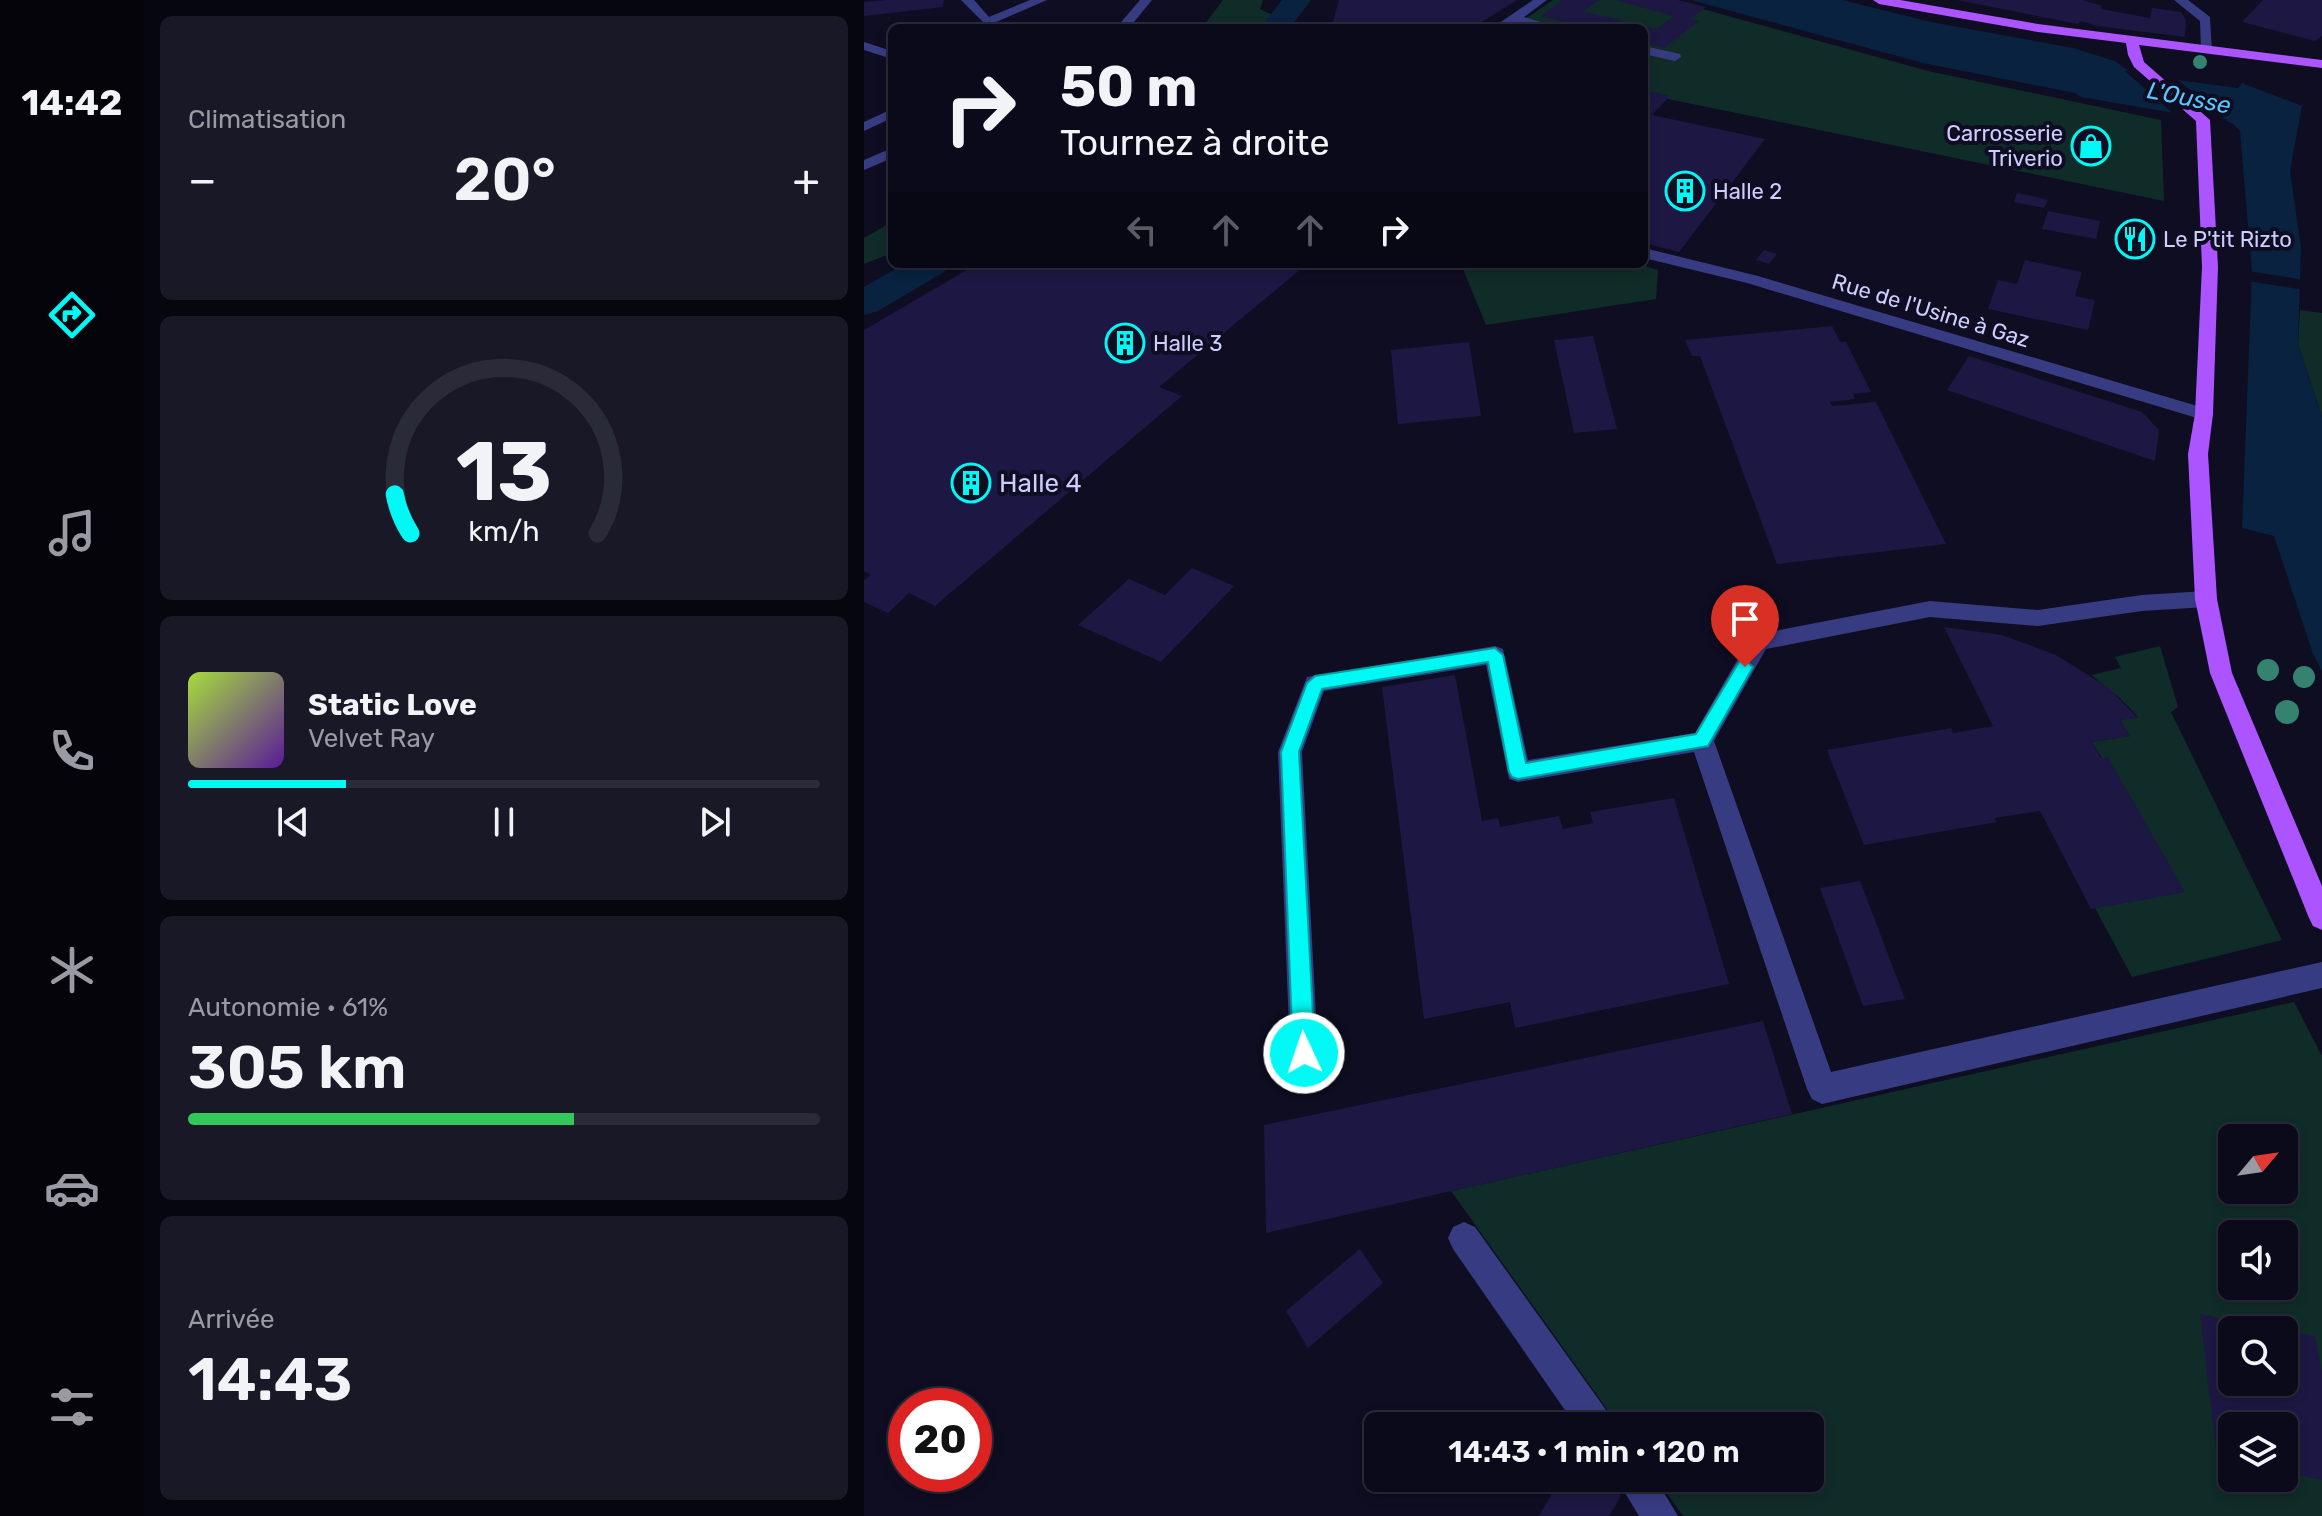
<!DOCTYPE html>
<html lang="fr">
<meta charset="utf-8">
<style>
body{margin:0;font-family:Rubik,sans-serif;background:#181827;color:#f1f3f6;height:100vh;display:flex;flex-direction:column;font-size:30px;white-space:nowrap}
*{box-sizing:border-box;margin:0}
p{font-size:26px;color:#999aa2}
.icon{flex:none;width:44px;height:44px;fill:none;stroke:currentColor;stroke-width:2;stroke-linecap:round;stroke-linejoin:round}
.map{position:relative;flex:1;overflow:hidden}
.details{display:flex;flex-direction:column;gap:16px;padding:16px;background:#06060e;width:720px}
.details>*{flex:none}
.hud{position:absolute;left:24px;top:24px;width:760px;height:244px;border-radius:12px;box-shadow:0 4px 12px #0003,0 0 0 2px #2a2b39;background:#0a0a1a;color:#f1f3f6;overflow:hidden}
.needle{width:52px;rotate:61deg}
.fabs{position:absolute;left:1354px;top:1124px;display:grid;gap:16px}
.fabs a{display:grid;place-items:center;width:80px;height:80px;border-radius:12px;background:#0a0a1a;box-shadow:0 4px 12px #0003,0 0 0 2px #2a2b39;font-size:40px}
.speed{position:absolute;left:24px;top:1388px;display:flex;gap:16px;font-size:40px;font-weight:700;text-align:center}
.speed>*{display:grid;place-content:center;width:104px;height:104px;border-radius:50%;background:#0a0a1a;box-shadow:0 4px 12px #0003,0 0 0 2px #2a2b39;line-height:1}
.speed .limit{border:12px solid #d22;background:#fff;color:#111}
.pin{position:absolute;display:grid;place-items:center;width:68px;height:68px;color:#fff;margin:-82px -34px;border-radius:50% 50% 50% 0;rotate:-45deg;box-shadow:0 0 8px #0007}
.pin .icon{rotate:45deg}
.me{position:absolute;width:88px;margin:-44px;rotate:357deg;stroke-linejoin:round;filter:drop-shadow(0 0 6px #0008)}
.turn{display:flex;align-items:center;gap:28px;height:168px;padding:0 40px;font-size:36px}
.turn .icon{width:104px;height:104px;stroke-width:2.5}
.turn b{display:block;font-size:56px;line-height:68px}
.lanes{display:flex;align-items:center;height:76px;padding:0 40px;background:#0003;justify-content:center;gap:40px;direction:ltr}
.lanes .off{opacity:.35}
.big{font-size:60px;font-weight:600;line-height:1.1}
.details .card{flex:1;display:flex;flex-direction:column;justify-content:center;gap:12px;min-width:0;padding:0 28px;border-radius:12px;background:#181827}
.details .dial{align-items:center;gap:0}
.dial svg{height:208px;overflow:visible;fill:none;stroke:#2a2b39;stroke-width:7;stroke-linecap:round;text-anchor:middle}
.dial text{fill:#f1f3f6;stroke:none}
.song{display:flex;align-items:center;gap:24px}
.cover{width:96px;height:96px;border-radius:12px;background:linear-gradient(135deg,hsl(80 70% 55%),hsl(270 70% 35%))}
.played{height:8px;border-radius:4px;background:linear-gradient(90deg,#00f8f5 25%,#2a2b39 25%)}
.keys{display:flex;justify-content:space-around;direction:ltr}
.heat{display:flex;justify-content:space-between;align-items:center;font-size:44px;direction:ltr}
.charge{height:12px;border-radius:6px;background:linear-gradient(90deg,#34c759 61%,#2a2b39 0)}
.trip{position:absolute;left:500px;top:1412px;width:460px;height:80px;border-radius:12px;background:#0a0a1a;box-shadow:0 4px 12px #0003,0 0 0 2px #2a2b39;font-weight:600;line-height:80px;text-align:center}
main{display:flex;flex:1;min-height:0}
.menu{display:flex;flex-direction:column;width:144px;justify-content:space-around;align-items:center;background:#04040a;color:#999aa2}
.menu .icon{width:56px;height:56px}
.menu .on{color:#00f8f5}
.menu b{font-size:36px;color:#f1f3f6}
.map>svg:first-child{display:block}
.green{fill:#102c28;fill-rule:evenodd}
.water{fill:#08223f}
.pier{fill:#0e0d22}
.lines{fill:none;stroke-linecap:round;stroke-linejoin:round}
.canal{fill:#08223f;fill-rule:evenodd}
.building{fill:#1c1843}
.minor{fill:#373c82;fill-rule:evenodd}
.major{fill:#ac54ff;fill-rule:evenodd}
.tree{fill:#368270}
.route{fill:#00f8f5;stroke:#00a19f;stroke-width:2}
.labels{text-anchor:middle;stroke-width:8;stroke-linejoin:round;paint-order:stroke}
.far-poi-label{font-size:22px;fill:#cdcdff;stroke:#0e0d22;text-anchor:start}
.far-street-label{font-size:22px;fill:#cdcdff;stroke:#0e0d22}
.far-water-label{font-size:24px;font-style:italic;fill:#5bc6ff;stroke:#0e0d22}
.poi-label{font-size:26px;fill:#cdcdff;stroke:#0e0d22;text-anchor:start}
</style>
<main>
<nav class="menu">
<b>14:42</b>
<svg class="icon on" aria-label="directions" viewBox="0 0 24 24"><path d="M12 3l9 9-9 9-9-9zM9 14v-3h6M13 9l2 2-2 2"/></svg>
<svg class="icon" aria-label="music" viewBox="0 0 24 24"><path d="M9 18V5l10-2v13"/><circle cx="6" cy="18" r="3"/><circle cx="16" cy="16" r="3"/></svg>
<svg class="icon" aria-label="phone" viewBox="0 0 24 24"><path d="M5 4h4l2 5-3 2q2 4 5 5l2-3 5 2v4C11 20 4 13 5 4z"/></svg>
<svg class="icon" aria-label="climate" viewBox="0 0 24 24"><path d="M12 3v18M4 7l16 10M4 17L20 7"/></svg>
<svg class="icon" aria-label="car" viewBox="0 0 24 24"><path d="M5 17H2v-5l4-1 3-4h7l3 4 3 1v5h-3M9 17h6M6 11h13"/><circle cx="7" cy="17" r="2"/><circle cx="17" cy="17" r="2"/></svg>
<svg class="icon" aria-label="filters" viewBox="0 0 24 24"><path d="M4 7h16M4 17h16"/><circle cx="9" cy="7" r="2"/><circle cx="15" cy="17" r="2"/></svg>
</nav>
<section class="details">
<div class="card"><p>Climatisation</p>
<div class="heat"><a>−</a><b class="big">20°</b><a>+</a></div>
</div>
<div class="card dial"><svg viewBox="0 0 100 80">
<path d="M14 69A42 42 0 1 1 86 69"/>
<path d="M14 69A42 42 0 0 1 8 54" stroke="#00f8f5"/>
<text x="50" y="56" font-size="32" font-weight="700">13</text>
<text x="50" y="72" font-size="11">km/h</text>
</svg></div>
<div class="card">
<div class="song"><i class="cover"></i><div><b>Static Love</b><p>Velvet Ray</p></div></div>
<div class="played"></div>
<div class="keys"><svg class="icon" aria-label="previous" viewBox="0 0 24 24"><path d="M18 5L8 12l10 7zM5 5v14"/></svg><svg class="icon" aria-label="pause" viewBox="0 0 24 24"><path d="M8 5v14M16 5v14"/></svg><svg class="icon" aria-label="next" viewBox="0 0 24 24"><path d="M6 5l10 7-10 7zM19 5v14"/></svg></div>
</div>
<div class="card"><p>Autonomie · 61%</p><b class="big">305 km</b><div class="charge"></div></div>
<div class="card"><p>Arrivée</p><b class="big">14:43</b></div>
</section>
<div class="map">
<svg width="1458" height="1516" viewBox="0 0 1458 1516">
<rect width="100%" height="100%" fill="#0e0d22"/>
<g class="green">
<path d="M359,0H399L396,9L412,17L402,28H338Z"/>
<path d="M689,0H806L1064,71L1297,120L1300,201L780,94V28H648Z"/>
<path d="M28,222V253L0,264V238Z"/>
<path d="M597,264H774L794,270L792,299L622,325Z"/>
<path d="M1436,310L1458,313V417L1434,344Z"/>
<path d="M1296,646L1314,707L1307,712L1418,940L1268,977L1231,908L1320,892L1228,742L1266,736L1256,720L1274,717L1256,698L1227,675L1257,668L1251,657Z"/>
<path d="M1430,1002L1458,1056V1516H819L792,1478H946V1426H755L587,1191ZM1368,1138H1420V1190H1368ZM1368,1234H1420V1286H1368ZM1368,1330H1420V1382H1368ZM1368,1426H1420V1478H1368Z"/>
</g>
<path class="water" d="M827,0H978L1067,22L1209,48L1251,61L1269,74L1374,88L1378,83L1438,106L1426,171L1437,248L1434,344L1458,417V671L1449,654L1410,536L1378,528L1388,273L1376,131L1368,123L1217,97L1211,93L1059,63Z"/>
<g class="pier">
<path d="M1261,71L1308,75L1367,124L1312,116Z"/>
<path d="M1384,271L1441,280V290L1384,281Z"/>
</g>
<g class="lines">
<g class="canal">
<path d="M418,0H447L426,28H396Z"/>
<path d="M40,264H86L80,272L14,311L0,315V287Z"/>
</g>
</g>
<g class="building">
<path d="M23,0H80L79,7L0,16V2Z"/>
<path d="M475,0H653L608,28H467Z"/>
<path d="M698,0H736L719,11L792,29L810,16L751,0H814L842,7L826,19L835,21L800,48L780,43V28H723L677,16Z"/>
<path d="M1093,0H1218L1238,6L1237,9L1286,18L1288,8L1317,12L1322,21L1321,37L1233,26L1217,21L1214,24Z"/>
<path d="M1399,0H1458V36L1451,41L1378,22Z"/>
<path d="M780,90L806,96L788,115L901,139L815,252L780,243Z"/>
<path d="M1153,193L1168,196L1184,200L1180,208L1150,202Z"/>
<path d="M1184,211L1236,221L1232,239L1178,229Z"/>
<path d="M900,250L913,254L905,264L892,260Z"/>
<path d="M1161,260L1218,272L1211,296L1231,300L1224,330L1124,309L1134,280L1153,284Z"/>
<path d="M113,264H443L295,387L318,396L71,606L45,593L24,613L0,602V580L7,575L0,571V330Z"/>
<path d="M968,326L976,342H982L1007,392L989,394L991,399L966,402L968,406L1012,402L1082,544L913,564L836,356H828L821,340Z"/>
<path d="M729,336L753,429L710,433L690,340Z"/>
<path d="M605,342L617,416L534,424L527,350Z"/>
<path d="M1105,356L1278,412L1295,430L1291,461L1083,390Z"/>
<path d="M328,568L370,586L297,662L214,625L265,579L301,595Z"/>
<path d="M1080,627L1138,635L1192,655L1245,688L1274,718L1256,720L1266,736L1228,742L1237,758L1244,757L1321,892L1227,909L1176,811L1130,818L1133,822L1000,845L963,750L1087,728L1089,733L1129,726Z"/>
<path d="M591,675L618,821L634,818L636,827L695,816L699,829L729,823L726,812L810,798L865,984L651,1028L646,1002L560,1019L518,687Z"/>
<path d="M996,881L1041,999L999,1006L956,888Z"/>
<path d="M899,1021L928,1114L402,1233L400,1125Z"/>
<path d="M496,1249L519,1283L444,1348L422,1311Z"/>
<path d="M1336,1314L1410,1329L1368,1330V1382H1420V1330L1451,1336L1458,1373V1480L1420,1472V1426H1368V1461L1353,1458Z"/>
<path d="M697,1478H744L757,1496L745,1516H675Z"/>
</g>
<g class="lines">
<g class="minor">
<path d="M97,0H110L125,17L166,0H183L123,26Z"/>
<path d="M276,0H288L265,28H252Z"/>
<path d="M669,0H683L660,17L698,28H676L652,22L642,28H628Z"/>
<path d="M1310,0H1324L1346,17L1348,52L1337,49L1336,21Z"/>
<path d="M0,42L28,51V59L0,50Z"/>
<path d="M780,46L816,54L817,57L811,61L780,54Z"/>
<path d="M28,109V118L0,131V122Z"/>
<path d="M28,148V158L0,170V160Z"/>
<path d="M780,248L894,276L1347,410L1349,414L1347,418H1333L883,283L780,258Z"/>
<path d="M1342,591L1350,593L1353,599L1350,605L1342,607L1278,611L1174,626L1066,617L902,649L850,741L967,1072L1458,962V988L958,1104L948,1099L943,1089L830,752L654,782L645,779L622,665L460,691L438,752L454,1053L450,1063L440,1067L430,1063L426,1053L414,752L443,677L631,646L639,649L664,760L831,733L887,636L895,634L1066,601L1174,610L1278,595Z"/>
<path d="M600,1222L611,1227L745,1414L750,1426H712L589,1249L584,1238L589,1227Z"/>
<path d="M752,1478H791L814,1516H775Z"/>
</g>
<path class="major" d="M1009,0H1036L1174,24L1458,60V68L1275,45L1280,62L1346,120L1354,267L1349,414L1344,454L1353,599L1368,673L1458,886V930L1449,926L1445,918L1346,673L1331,599L1324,454L1331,414L1338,267L1332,121L1270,67L1264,55L1262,43L1174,32L1015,4Z"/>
</g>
<g class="tree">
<circle cx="1336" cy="62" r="7"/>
<circle cx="1404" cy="670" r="11"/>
<circle cx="1440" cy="677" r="11"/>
<circle cx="1423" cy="712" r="12"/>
</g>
<path class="route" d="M631,648L639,655L662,763L832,734L875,662L881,660L889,667L844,746L654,779L648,777L645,772L624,662L458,689L435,752L451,1053L448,1060L440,1063L432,1060L429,1053L417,752L443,683L451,676Z"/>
<defs>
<g id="shop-ring" transform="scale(2)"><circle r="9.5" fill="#0e0d22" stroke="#00f8f5" stroke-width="1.5"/><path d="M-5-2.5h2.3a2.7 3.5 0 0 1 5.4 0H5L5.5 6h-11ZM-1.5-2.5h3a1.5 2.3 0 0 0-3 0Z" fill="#00f8f5"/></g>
<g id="building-ring" transform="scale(2)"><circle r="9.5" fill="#0e0d22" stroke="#00f8f5" stroke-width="1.5"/><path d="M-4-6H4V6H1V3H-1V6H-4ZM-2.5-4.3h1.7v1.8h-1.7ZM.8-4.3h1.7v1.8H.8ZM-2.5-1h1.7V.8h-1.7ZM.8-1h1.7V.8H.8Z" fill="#00f8f5"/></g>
<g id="restaurant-ring" transform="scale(2)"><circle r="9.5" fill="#0e0d22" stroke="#00f8f5" stroke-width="1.5"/><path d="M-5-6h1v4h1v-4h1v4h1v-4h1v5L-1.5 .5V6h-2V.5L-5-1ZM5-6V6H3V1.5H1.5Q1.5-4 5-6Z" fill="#00f8f5"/></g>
</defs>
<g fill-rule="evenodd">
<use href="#shop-ring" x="1227" y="146"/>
<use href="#building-ring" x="821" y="191"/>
<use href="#restaurant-ring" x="1271" y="239"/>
<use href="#building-ring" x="261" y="343"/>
<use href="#building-ring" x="107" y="483"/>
</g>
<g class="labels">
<g class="far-poi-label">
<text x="1199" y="141" text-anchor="end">Carrosserie<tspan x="1199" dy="25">Triverio</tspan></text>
<text x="849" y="199">Halle 2</text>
<text x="1299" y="247">Le P'tit Rizto</text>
<text x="289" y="351">Halle 3</text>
</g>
<g class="far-street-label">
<text transform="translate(1067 310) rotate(17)" y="8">Rue de l'Usine à Gaz</text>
</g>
<g class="far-water-label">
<text transform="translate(1325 98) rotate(11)" y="8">L'Ousse</text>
</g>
<g class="poi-label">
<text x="135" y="492">Halle 4</text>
</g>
</g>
</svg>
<div class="fabs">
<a><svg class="needle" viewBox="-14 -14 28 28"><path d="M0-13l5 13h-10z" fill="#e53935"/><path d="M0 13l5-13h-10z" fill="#999aa2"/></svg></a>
<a><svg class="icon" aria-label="sound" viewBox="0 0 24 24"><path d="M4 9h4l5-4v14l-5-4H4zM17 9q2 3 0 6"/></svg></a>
<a><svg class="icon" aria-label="search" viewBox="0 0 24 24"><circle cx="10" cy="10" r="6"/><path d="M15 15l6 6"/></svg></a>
<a><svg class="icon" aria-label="layers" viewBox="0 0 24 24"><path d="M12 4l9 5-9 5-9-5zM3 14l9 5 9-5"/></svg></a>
</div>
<div class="speed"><div class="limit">20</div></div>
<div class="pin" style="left:881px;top:667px;background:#d93025"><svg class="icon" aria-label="arrive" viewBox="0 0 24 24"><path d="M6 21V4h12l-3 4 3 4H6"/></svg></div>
<svg class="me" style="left:440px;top:1053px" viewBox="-20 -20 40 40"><circle r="17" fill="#00f8f5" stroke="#fff" stroke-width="3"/><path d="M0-11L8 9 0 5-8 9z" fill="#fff"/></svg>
<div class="trip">14:43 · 1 min · 120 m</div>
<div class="hud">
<div class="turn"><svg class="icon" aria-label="right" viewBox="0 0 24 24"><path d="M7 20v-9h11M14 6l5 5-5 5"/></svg><div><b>50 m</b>Tournez à droite</div></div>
<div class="lanes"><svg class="icon off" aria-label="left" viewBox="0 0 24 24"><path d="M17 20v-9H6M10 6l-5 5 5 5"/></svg><svg class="icon off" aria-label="ahead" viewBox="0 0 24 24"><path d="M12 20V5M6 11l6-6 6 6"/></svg><svg class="icon off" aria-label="ahead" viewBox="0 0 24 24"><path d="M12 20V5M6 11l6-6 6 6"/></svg><svg class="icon" aria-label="right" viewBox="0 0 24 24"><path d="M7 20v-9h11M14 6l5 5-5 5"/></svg></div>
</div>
</div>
</main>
